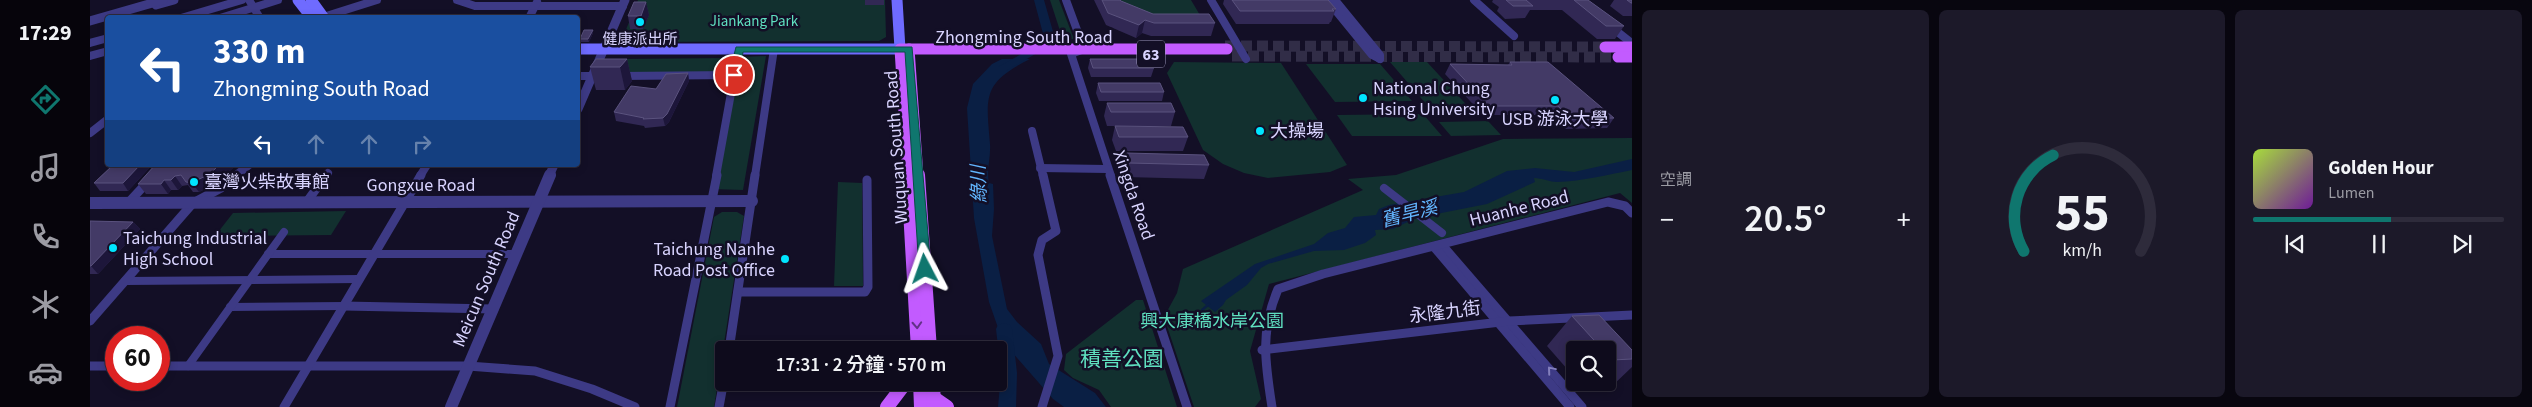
<!DOCTYPE html>
<html lang="zh-TW">
<meta charset="utf-8">
<style>
body{margin:0;font-family:"Source Sans 3","Noto Sans TC",sans-serif;background:#1c1929;color:#f1f3f6;height:100vh;display:flex;flex-direction:column;font-size:19px;white-space:nowrap}
*{box-sizing:border-box;margin:0}
p{font-size:16px;color:#9b9ba3}
.icon{flex:none;width:28px;height:28px;fill:none;stroke:currentColor;stroke-width:2;stroke-linecap:round;stroke-linejoin:round}
.map{position:relative;flex:1;overflow:hidden}
.details{display:flex;flex-direction:column;gap:10px;padding:10px;background:#08060f;width:900px}
.details>*{flex:none}
.hud{position:absolute;left:15px;top:15px;width:475px;height:152px;border-radius:5px;box-shadow:0 2px 8px #0003,0 0 0 1px #2e2b3b;background:#1a4fa0;color:#fff;overflow:hidden}
.fabs{position:absolute;left:1476px;top:341px;display:grid;gap:10px}
.fabs a{display:grid;place-items:center;width:50px;height:50px;border-radius:5px;background:#0e0b1c;box-shadow:0 2px 8px #0003,0 0 0 1px #2e2b3b;font-size:25px}
.speed{position:absolute;left:15px;top:326px;display:flex;gap:10px;font-size:25px;font-weight:700;text-align:center}
.speed>*{display:grid;place-content:center;width:65px;height:65px;border-radius:50%;background:#0e0b1c;box-shadow:0 2px 8px #0003,0 0 0 1px #2e2b3b;line-height:1}
.speed .limit{border:8px solid #d22;background:#fff;color:#111}
.pin{position:absolute;display:grid;place-items:center;width:42px;height:42px;color:#fff;margin:-21px;border:2px solid #fff;border-radius:50%;box-shadow:0 1px 5px #0007}
.me{position:absolute;width:55px;margin:-28px;rotate:356deg;stroke-linejoin:round;filter:drop-shadow(0 0 4px #0008)}
.turn{display:flex;align-items:center;gap:18px;height:105px;padding:0 25px;font-size:22px}
.turn .icon{width:65px;height:65px;stroke-width:2.5}
.turn b{display:block;font-size:35px;line-height:42px}
.lanes{display:flex;align-items:center;height:48px;padding:0 25px;background:#0003;justify-content:center;gap:25px;direction:ltr}
.lanes .off{opacity:.35}
.big{font-size:38px;font-weight:600;line-height:1.1}
.details .widget{flex:1;display:flex;flex-direction:column;justify-content:center;gap:8px;min-width:0;padding:0 18px;border-radius:8px;background:#1c1929}
.details .dial{align-items:center;gap:0}
.dial svg{height:130px;overflow:visible;fill:none;stroke:#2e2b3b;stroke-width:7;stroke-linecap:round;text-anchor:middle}
.dial text{fill:#f1f3f6;stroke:none}
.song{display:flex;align-items:center;gap:15px}
.cover{width:60px;height:60px;border-radius:8px;background:linear-gradient(135deg,hsl(80 70% 55%),hsl(280 70% 35%))}
.played{height:5px;border-radius:2px;background:linear-gradient(90deg,#0f766e 55%,#2e2b3b 55%)}
.keys{display:flex;justify-content:space-around;direction:ltr}
.heat{display:flex;justify-content:space-between;align-items:center;font-size:28px;direction:ltr}
.details .tiles{flex:1;display:grid;gap:10px;grid-template-columns:repeat(3,1fr)}
.trip{position:absolute;left:625px;top:341px;width:292px;height:50px;border-radius:5px;background:#0e0b1c;box-shadow:0 2px 8px #0003,0 0 0 1px #2e2b3b;font-weight:600;line-height:50px;text-align:center}
main{display:flex;flex:1;min-height:0}
.dock{display:flex;flex-direction:column;width:90px;justify-content:space-around;align-items:center;background:#06040b;color:#9b9ba3}
.dock .icon{width:35px;height:35px}
.dock .active{color:#0f766e}
.dock b{font-size:22px;color:#f1f3f6}
.map>svg:first-child{display:block}
.green{fill:#12302f}
.water{fill:#0a1f44}
.lines{fill:none;stroke-linecap:round;stroke-linejoin:round}
.stream{stroke:#0a1f44;stroke-width:2.5}
.river{fill:#0a1f44;fill-rule:evenodd}
.primary-tunnel{stroke:#312d47;stroke-width:11;stroke-dasharray:11 5;stroke-linecap:butt}
.pedestrian{stroke:#3d3a85;stroke-width:8}
.minor-far1{stroke:#3d3a85;stroke-width:8}
.minor{stroke:#3d3a85;stroke-width:9}
.tertiary-far1{stroke:#3d3a85;stroke-width:9}
.tertiary{stroke:#3d3a85;stroke-width:12}
.secondary{stroke:#6f6bff;stroke-width:11}
.primary-far1{stroke:#c25bff;stroke-width:11}
.primary{stroke:#c25bff;stroke-width:14}
.wall{fill:#312854}
.shaded-wall{fill:#1d163a}
.building{fill:#433a66;stroke:#5a527e}
.oneway{stroke:#623188}
.oneway2{stroke:#837fbc}
.route{fill:#0f766e;stroke:#0a4d48}
.poi-dot{fill:#00e5ff;stroke:#130f26;stroke-width:2}
.labels{text-anchor:middle;stroke-width:5;stroke-linejoin:round;paint-order:stroke}
.far-park-label{font-size:15px;fill:#5fe0c0;stroke:#130f26}
.far-poi-label{font-size:15px;fill:#d9d4ff;stroke:#130f26}
.shield{fill:#130f26;stroke:#9e99be;stroke-width:1}
.shield-label{font-size:16px;font-weight:bold;fill:#d9d4ff}
.street-label{font-size:18px;fill:#d9d4ff;stroke:#130f26}
.poi-label{font-size:18px;fill:#d9d4ff;stroke:#130f26;text-anchor:start}
.park-label{font-size:18px;fill:#5fe0c0;stroke:#130f26}
.water-label{font-size:19px;font-style:italic;fill:#62b6ff;stroke:#130f26}
.near-park-label{font-size:21px;fill:#5fe0c0;stroke:#130f26}
</style>
<main>
<nav class="dock">
<b>17:29</b>
<svg class="icon active" aria-label="directions" viewBox="0 0 24 24"><path d="M12 3l9 9-9 9-9-9zM9 14v-3h6M13 9l2 2-2 2"/></svg>
<svg class="icon" aria-label="music" viewBox="0 0 24 24"><path d="M9 18V5l10-2v13"/><circle cx="6" cy="18" r="3"/><circle cx="16" cy="16" r="3"/></svg>
<svg class="icon" aria-label="phone" viewBox="0 0 24 24"><path d="M5 4h4l2 5-3 2q2 4 5 5l2-3 5 2v4C11 20 4 13 5 4z"/></svg>
<svg class="icon" aria-label="climate" viewBox="0 0 24 24"><path d="M12 3v18M4 7l16 10M4 17L20 7"/></svg>
<svg class="icon" aria-label="car" viewBox="0 0 24 24"><path d="M5 17H2v-5l4-1 3-4h7l3 4 3 1v5h-3M9 17h6M6 11h13"/><circle cx="7" cy="17" r="2"/><circle cx="17" cy="17" r="2"/></svg>
</nav>
<div class="map">
<svg width="1542" height="407" viewBox="0 0 1542 407">
<rect width="100%" height="100%" fill="#130f26"/>
<g class="green">
<path d="M548,0H795L796,37L789,41L539,42L533,37Z"/>
<path d="M960,0H969L984,39L973,40Z"/>
<path d="M1031,0H1101L1114,22L1036,10Z"/>
<path d="M676,56L653,190L621,189L649,57Z"/>
<path d="M640,58L641,62L634,72L525,73L524,62L530,59Z"/>
<path d="M1084,62L1191,63L1257,165L1240,172L1178,178L1154,173L1133,164L1113,150L1077,73Z"/>
<path d="M1300,62H1337L1385,114L1342,115L1335,106L1371,105H1337Z"/>
<path d="M1216,64H1290L1322,101L1245,102Z"/>
<path d="M1333,114L1352,136H1262L1247,115Z"/>
<path d="M1398,121L1411,135L1361,136L1349,122Z"/>
<path d="M1542,138V203L1530,193L1179,284L1160,351L1171,399L1165,407H1104L1074,317L1087,293L1093,269L1273,190L1258,179L1306,175L1413,139Z"/>
<path d="M748,182L772,183L773,286H744Z"/>
<path d="M256,211L241,235L125,236L143,213Z"/>
<path d="M632,212H647L654,216L624,407H587L624,217Z"/>
<path d="M1046,300H1053L1087,407H1021L1009,390L983,378L974,370L976,354Z"/>
</g>
<g class="water">
<path d="M912,59H940C892,83 896,96 900,144C901,158 896,170 899,183L903,184L904,209L902,236L917,309L927,322L951,344L959,364L1005,393L1016,407H974L963,399L913,342L899,302L884,218L877,108L883,84L902,64Z"/>
<path d="M1542,159V170C1517,175 1493,181 1467,182C1460,182 1452,178 1444,178L1445,182L1397,204L1326,218L1303,229L1285,230L1286,235L1275,243L1254,250L1224,251L1178,264L1171,268L1157,285L1136,300L1133,305L1125,312L1111,301L1165,264L1224,244L1238,233L1255,228L1264,217L1286,215L1289,209L1299,205L1374,192L1417,171L1445,168L1484,172Z"/>
</g>
<g class="lines">
<path class="stream" d="M1112,310L1119,304"/>
<g class="river">
<path d="M944,0H954L966,42L916,71H908V67L955,41Z"/>
<path d="M914,323L920,325L922,329L927,373L926,407H908L911,373L906,329L908,325Z"/>
</g>
<g class="primary-tunnel">
<path d="M1135,46L1515,47"/>
<path d="M1142,56L1528,57"/>
</g>
<g class="pedestrian">
<path d="M1294,188L1352,233"/>
<path d="M178,254H426"/>
<path d="M35,281L269,279"/>
<path d="M140,307L254,306"/>
<path d="M98,366L194,232"/>
</g>
<g class="minor-far1">
<path d="M159,0L170,18"/>
<path d="M367,0L385,6H533"/>
<path d="M976,0L994,49L981,54L1021,176"/>
<path d="M1121,0L1156,59"/>
<path d="M1237,0L1282,55L1290,59"/>
<path d="M1245,0L1290,55V59"/>
<path d="M1384,0L1424,36"/>
<path d="M91,18L152,0"/>
<path d="M130,18L188,0"/>
<path d="M230,18L287,0"/>
<path d="M439,18L447,2"/>
<path d="M1520,26L1539,41"/>
<path d="M0,43L18,38"/>
<path d="M0,56L18,51"/>
<path d="M488,76H507"/>
<path d="M530,76L644,75"/>
<path d="M942,131L953,176"/>
<path d="M0,133L18,119"/>
<path d="M950,168L1017,169"/>
<path d="M63,176L73,165"/>
<path d="M145,176L159,165"/>
<path d="M236,176L238,173"/>
<path d="M330,176L337,165"/>
<path d="M626,176L649,49"/>
<path d="M665,176L684,49"/>
</g>
<g class="minor">
<path d="M1020,175L1097,407"/>
<path d="M39,202L64,175"/>
<path d="M216,203L236,175"/>
<path d="M1352,245L1492,407"/>
<path d="M1345,248L1480,407"/>
<path d="M648,292H775L778,287L777,180"/>
<path d="M254,306L404,309"/>
<path d="M0,321L103,203L131,188L147,175"/>
<path d="M639,350L665,175"/>
<path d="M1172,350L1419,321L1542,315"/>
<path d="M0,366H26"/>
<path d="M69,366H378L445,371L502,389L545,407"/>
<path d="M194,407L331,175"/>
<path d="M580,407L627,175"/>
<path d="M629,407L634,380"/>
<path d="M952,407L968,356L948,255L952,240L966,231L953,175"/>
<path d="M1182,407C1175,362 1170,332 1188,289L1233,274L1518,202L1535,206L1542,213"/>
</g>
<g class="tertiary-far1">
<path d="M66,5L84,0"/>
<path d="M0,21L73,0"/>
<path d="M488,109L535,0"/>
<path d="M459,176L464,165"/>
</g>
<g class="tertiary">
<path d="M0,203L662,201"/>
<path d="M361,407L460,175"/>
</g>
<g class="secondary">
<path d="M208,0L222,18"/>
<path d="M221,0L234,18"/>
<path d="M488,49H810L807,0"/>
</g>
<g class="primary-far1">
<path d="M1515,47H1542"/>
<path d="M819,49L828,176"/>
<path d="M1528,57H1542"/>
<path d="M818,176L810,49H1137"/>
</g>
<g class="primary">
<path d="M818,175L828,350"/>
<path d="M828,175L840,350"/>
<path d="M830,382L831,407"/>
<path d="M843,382L844,407"/>
<path d="M844,398L857,407"/>
<path d="M797,407L816,382"/>
</g>
</g>
<g class="wall">
<rect x="775" y="0" width="19" height="5"/>
<path d="M1004,0H1030L1031,1L1063,14L1125,23L1121,36H1061L1052,33L1046,38L1016,25Z"/>
<path d="M1134,0H1238L1246,9L1241,22H1240L1239,24H1146L1133,4Z"/>
<path d="M1403,0H1498L1534,26L1525,39H1507L1472,10H1440L1435,18L1415,19L1407,11L1409,7L1402,2Z"/>
<path d="M1524,0H1542V16H1533L1520,6Z"/>
<path d="M556,2L559,15L553,29H540L538,16Z"/>
<path d="M503,30V33L499,42H490V39Z"/>
<path d="M537,59L542,81L535,90H506L500,67Z"/>
<path d="M1000,59L1064,68L1061,77H1001L998,68Z"/>
<path d="M1420,62L1524,118L1517,128L1476,129L1461,115H1393L1355,74L1360,64L1418,65Z"/>
<path d="M598,73L599,81L579,122L575,126L555,128L554,126L526,121L524,112L566,89Z"/>
<path d="M1008,83L1074,92L1072,101H1009L1006,93Z"/>
<path d="M1017,103L1085,112L1081,126H1017L1014,116Z"/>
<path d="M1025,126L1098,137L1093,151H1026L1022,140Z"/>
<path d="M1036,153L1119,165L1114,179L1035,177L1032,167Z"/>
<path d="M23,165H62L38,191H10L4,183Z"/>
<path d="M65,165H142L143,168L127,183L109,192H103L98,185L92,186L88,190H81L78,194H56L48,184Z"/>
<path d="M0,221L43,222L50,229L8,274H0Z"/>
<path d="M1482,316L1542,350V367L1521,387L1494,389L1488,382H1518V350H1485V378L1457,346Z"/>
</g>
<g class="shaded-wall">
<path d="M556,2L559,15L553,29L551,16Z"/>
<path d="M1055,20L1052,33L1046,38L1049,25Z"/>
<path d="M503,30V33L499,42L498,39Z"/>
<path d="M537,59L542,81L535,90L530,67Z"/>
<path d="M598,73L599,81L579,122L575,126L573,118Z"/>
<path d="M50,165H62L38,191L33,183Z"/>
<path d="M129,165H142L143,168L127,183L109,192L102,183Z"/>
<path d="M85,176L92,186L88,190L81,180Z"/>
<path d="M74,180L81,190L78,194L71,184Z"/>
<path d="M43,222L50,229L8,274L1,266Z"/>
</g>
<g class="building">
<path d="M1012,0H1030L1031,1L1063,14H1119L1125,23H1064L1055,20L1049,25L1018,13Z"/>
<path d="M1142,0H1238L1246,9H1242L1244,11H1150Z"/>
<path d="M1416,0H1436L1443,6H1423Z"/>
<path d="M1484,0H1498L1534,26H1516Z"/>
<path d="M1537,0H1542V3H1541Z"/>
<path d="M544,2H556L551,16H538Z"/>
<path d="M494,30H503L498,39H490Z"/>
<path d="M506,59H537L530,67H500Z"/>
<path d="M1000,59H1060L1064,68H1003Z"/>
<path d="M1420,62H1458L1524,118L1482,119L1468,106H1399L1360,64L1422,65Z"/>
<path d="M598,73L577,114L573,118L553,119L554,118L524,112L541,86L566,89L576,74Z"/>
<path d="M1008,83H1070L1074,92H1011Z"/>
<path d="M1017,103H1081L1085,112H1021Z"/>
<path d="M1025,126L1093,127L1098,137H1029Z"/>
<path d="M1036,153L1114,155L1119,165L1039,163Z"/>
<path d="M23,165H50L33,183H4Z"/>
<path d="M65,165H129L121,173L102,183L96,182L91,175L85,176L81,180H74L71,184H48Z"/>
<path d="M0,221L43,222L1,266H0Z"/>
<path d="M1509,315L1542,350V359L1522,360L1518,355V350H1513L1482,316Z"/>
</g>
<defs><path id="oneway-chevron" d="M-2-3.5L2.5 0L-2 3.5" fill="none" stroke-width="1.6" stroke-linecap="round" stroke-linejoin="round" transform="scale(1.25)"/></defs>
<use class="oneway" href="#oneway-chevron" transform="translate(827 325) rotate(87)"/>
<use class="oneway2" href="#oneway-chevron" transform="translate(1461 370) rotate(-130)"/>
<path class="route" d="M646,47H822L841,269L839,272L835,273L829,269L815,52H653L649,75L644,78L639,75Z"/>
<g class="poi-dot">
<circle cx="550" cy="22" r="5"/>
<circle cx="1273" cy="98" r="5"/>
<circle cx="1465" cy="100" r="5"/>
<circle cx="1170" cy="131" r="5"/>
<circle cx="104" cy="182" r="5"/>
<circle cx="23" cy="248" r="5"/>
<circle cx="695" cy="259" r="5"/>
</g>
<g class="labels">
<g class="far-park-label">
<text x="664" y="26">Jiankang Park</text>
</g>
<g class="far-poi-label">
<text x="550" y="44">健康派出所</text>
</g>
<rect class="shield" x="1047" y="40.5" width="28" height="27" rx="4"/>
<g class="shield-label">
<text x="1061" y="60">63</text>
</g>
<g class="street-label">
<text x="934" y="43">Zhongming South Road</text>
<text transform="translate(806 147) rotate(-94)" y="6">Wuquan South Road</text>
<text x="331" y="191">Gongxue Road</text>
<text transform="translate(1044 195) rotate(71)" y="6">Xingda Road</text>
<text transform="translate(1429 208) rotate(-14)" y="6">Huanhe Road</text>
<text transform="translate(396 279) rotate(-67)" y="6">Meicun South Road</text>
<text transform="translate(1355 312) rotate(-7)" y="6">永隆九街</text>
</g>
<g class="poi-label">
<text x="1283" y="94">National Chung<tspan x="1283" dy="21">Hsing University</tspan></text>
<text x="1465" y="125" text-anchor="middle">USB 游泳大學</text>
<text x="1180" y="137">大操場</text>
<text x="114" y="188">臺灣火柴故事館</text>
<text x="33" y="244">Taichung Industrial<tspan x="33" dy="21">High School</tspan></text>
<text x="685" y="255" text-anchor="end">Taichung Nanhe<tspan x="685" dy="21">Road Post Office</tspan></text>
</g>
<g class="park-label">
<text x="1122" y="327">興大康橋水岸公園</text>
</g>
<g class="water-label">
<text transform="translate(888 184) rotate(-92)" y="7">綠川</text>
<text transform="translate(1319 213) rotate(-14)" y="7">舊旱溪</text>
</g>
<g class="near-park-label">
<text x="1032" y="366">積善公園</text>
</g>
</g>
</svg>
<div class="fabs">
<a><svg class="icon" aria-label="search" viewBox="0 0 24 24"><circle cx="10" cy="10" r="6"/><path d="M15 15l6 6"/></svg></a>
</div>
<div class="speed"><div class="limit">60</div></div>
<div class="pin" style="left:644px;top:75px;background:#d93025"><svg class="icon" aria-label="arrive" viewBox="0 0 24 24"><path d="M6 21V4h12l-3 4 3 4H6"/></svg></div>
<svg class="me" style="left:835px;top:269px" viewBox="-20 -20 40 40"><path d="M0-17L14 15 0 8-14 15z" fill="#0f766e" stroke="#fff" stroke-width="4"/></svg>
<div class="trip">17:31 · 2 分鐘 · 570 m</div>
<div class="hud">
<div class="turn"><svg class="icon" aria-label="left" viewBox="0 0 24 24"><path d="M17 20v-9H6M10 6l-5 5 5 5"/></svg><div><b>330 m</b>Zhongming South Road</div></div>
<div class="lanes"><svg class="icon" aria-label="left" viewBox="0 0 24 24"><path d="M17 20v-9H6M10 6l-5 5 5 5"/></svg><svg class="icon off" aria-label="ahead" viewBox="0 0 24 24"><path d="M12 20V5M6 11l6-6 6 6"/></svg><svg class="icon off" aria-label="ahead" viewBox="0 0 24 24"><path d="M12 20V5M6 11l6-6 6 6"/></svg><svg class="icon off" aria-label="right" viewBox="0 0 24 24"><path d="M7 20v-9h11M14 6l5 5-5 5"/></svg></div>
</div>
</div>
<section class="details">
<div class="tiles">
<div class="widget"><p>空調</p>
<div class="heat"><a>−</a><b class="big">20.5°</b><a>+</a></div>
</div>
<div class="widget dial"><svg viewBox="0 0 100 80">
<path d="M14 69A42 42 0 1 1 86 69"/>
<path d="M14 69A42 42 0 0 1 32 10" stroke="#0f766e"/>
<text x="50" y="56" font-size="32" font-weight="700">55</text>
<text x="50" y="72" font-size="11">km/h</text>
</svg></div>
<div class="widget">
<div class="song"><i class="cover"></i><div><b>Golden Hour</b><p>Lumen</p></div></div>
<div class="played"></div>
<div class="keys"><svg class="icon" aria-label="previous" viewBox="0 0 24 24"><path d="M18 5L8 12l10 7zM5 5v14"/></svg><svg class="icon" aria-label="pause" viewBox="0 0 24 24"><path d="M8 5v14M16 5v14"/></svg><svg class="icon" aria-label="next" viewBox="0 0 24 24"><path d="M6 5l10 7-10 7zM19 5v14"/></svg></div>
</div>
</div>
</section>
</main>
